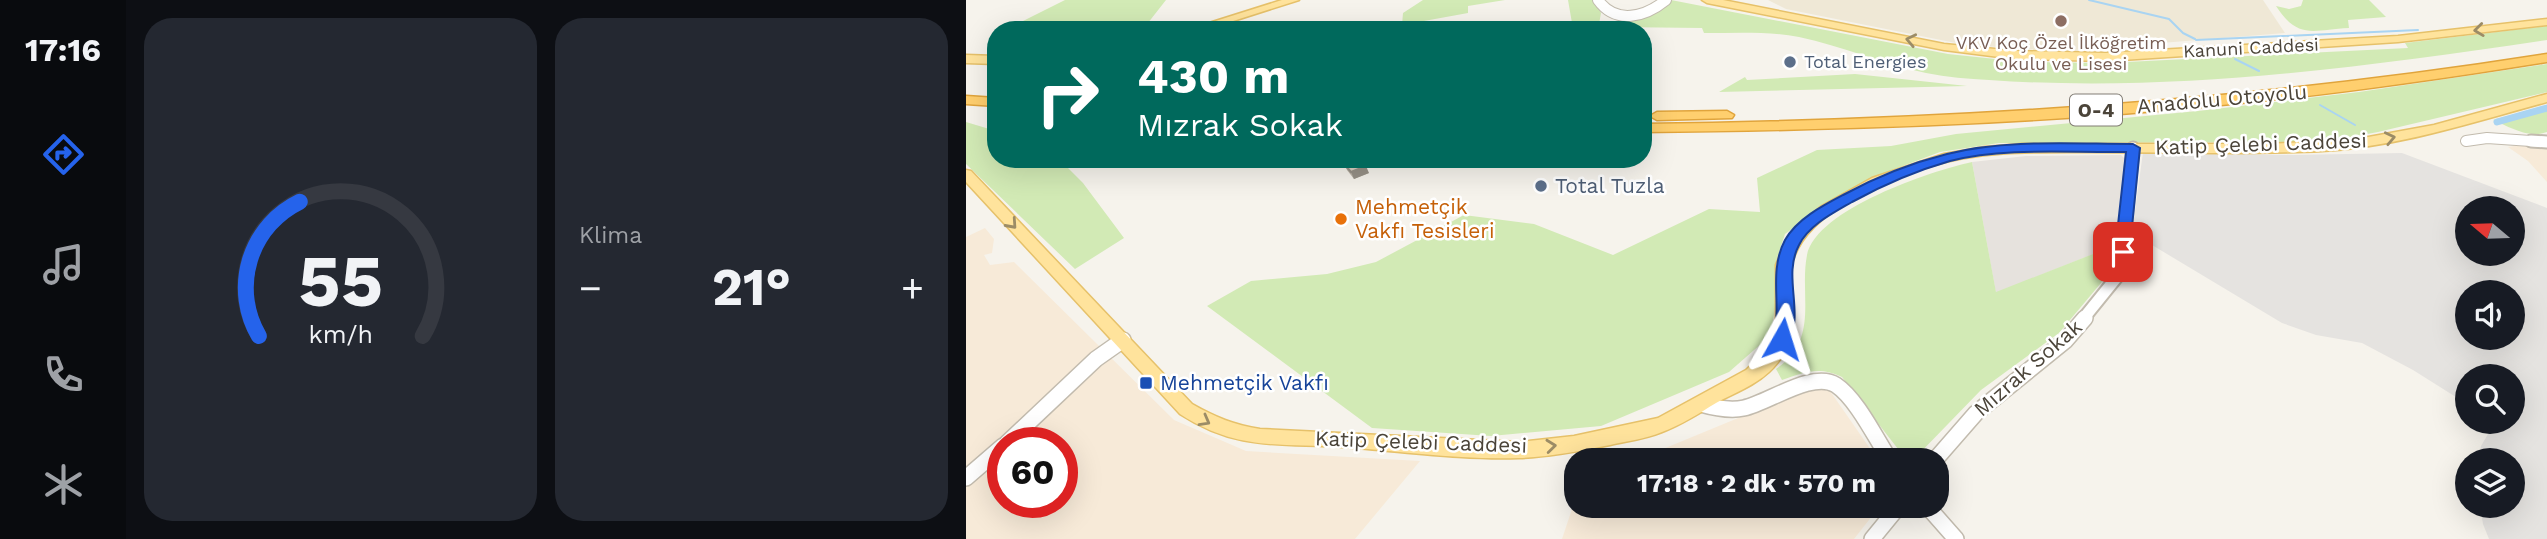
<!DOCTYPE html>
<html lang="tr">
<meta charset="utf-8">
<style>
body{margin:0;font-family:"Work Sans",sans-serif;background:#242831;color:#f1f3f6;height:100vh;display:flex;flex-direction:column;font-size:26px;white-space:nowrap}
*{box-sizing:border-box;margin:0}
p{font-size:23px;color:#9ea1a6}
.icon{flex:none;width:38px;height:38px;fill:none;stroke:currentColor;stroke-width:2;stroke-linecap:round;stroke-linejoin:round}
.map{position:relative;flex:1;overflow:hidden}
.sheet{display:flex;flex-direction:column;gap:18px;padding:18px;background:#0d0f14;width:840px}
.sheet>*{flex:none}
.banner{position:absolute;left:21px;top:21px;width:665px;height:147px;border-radius:28px;box-shadow:0 7px 28px #0002;background:#00695c;color:#fff;overflow:hidden}
.needle{width:46px;rotate:289deg}
.buttons{position:absolute;left:1489px;top:196px;display:grid;gap:14px}
.buttons a{display:grid;place-items:center;width:70px;height:70px;border-radius:50%;background:#171b24;box-shadow:0 7px 28px #0002;font-size:35px}
.speed{position:absolute;left:21px;top:427px;display:flex;gap:14px;font-size:35px;font-weight:700;text-align:center}
.speed>*{display:grid;place-content:center;width:91px;height:91px;border-radius:50%;background:#171b24;box-shadow:0 7px 28px #0002;line-height:1}
.speed .limit{border:10px solid #d22;background:#fff;color:#111}
.pin{position:absolute;display:grid;place-items:center;width:60px;height:60px;color:#fff;margin:-30px;border-radius:14px;box-shadow:0 4px 10px #0006}
.me{position:absolute;width:77px;margin:-38px;rotate:6deg;stroke-linejoin:round;filter:drop-shadow(0 0 5px #0008)}
.turn{display:flex;align-items:center;gap:24px;height:147px;padding:0 35px;font-size:32px}
.turn .icon{width:91px;height:91px;stroke-width:2.5}
.turn b{display:block;font-size:49px;line-height:60px}
.big{font-size:52px;font-weight:700;line-height:1.1}
.sheet .widget{flex:1;display:flex;flex-direction:column;justify-content:center;gap:10px;min-width:0;padding:0 24px;border-radius:28px;background:#242831}
.sheet .dial{align-items:center;gap:0}
.dial svg{height:182px;overflow:visible;fill:none;stroke:#363941;stroke-width:7;stroke-linecap:round;text-anchor:middle}
.dial text{fill:#f1f3f6;stroke:none}
.heat{display:flex;justify-content:space-between;align-items:center;font-size:38px;direction:ltr}
.sheet .tiles{flex:1;display:grid;gap:18px;grid-template-columns:repeat(2,1fr)}
.trip{position:absolute;left:598px;top:448px;width:385px;height:70px;border-radius:28px;background:#171b24;box-shadow:0 7px 28px #0002;font-weight:700;line-height:70px;text-align:center}
main{display:flex;flex:1;min-height:0}
.menu{display:flex;flex-direction:column;width:126px;justify-content:space-around;align-items:center;background:#090b0e;color:#9ea1a6}
.menu .icon{width:49px;height:49px}
.menu .on{color:#2563eb}
.menu b{font-size:32px;color:#f1f3f6}
.map>svg:first-child{display:block}
.commercial{fill:#f7ead8;fill-rule:evenodd}
.industrial{fill:#e6e2dd}
.education{fill:#efe8d6}
.green{fill:#d2eab5}
.parking{fill:#e5e3e0;fill-rule:evenodd}
.lines{fill:none;stroke-linecap:round;stroke-linejoin:round}
.stream{stroke:#a9d4f2;stroke-width:2}
.canal{stroke:#a9d4f2;stroke-width:7}
.minor-far2-casing{stroke:#c2bbae;stroke-width:12}
.minor-far1-casing{stroke:#c2bbae;stroke-width:15}
.minor-casing{stroke:#c2bbae;stroke-width:18}
.major-casing{stroke:#e6c16a;stroke-width:3}
.highway-casing{stroke:#e0a43c;stroke-width:3}
.minor-far2{stroke:#fff;stroke-width:10}
.minor-far1{stroke:#fff;stroke-width:11}
.minor{stroke:#fff;stroke-width:15}
.major{fill:#ffe39c;fill-rule:evenodd}
.highway{fill:#ffcf6e;fill-rule:evenodd}
.wall{fill:#bab2a6}
.shaded-wall{fill:#979187}
.building{fill:#d8cfc1;stroke:#979187;stroke-width:2}
.oneway{stroke:#9c8c66}
.route{fill:#2563eb;stroke:#184099;stroke-width:2}
.education-dot{fill:#8d6e63;stroke:#fff;stroke-width:2.5}
.service-dot{fill:#5c6f8a;stroke:#fff;stroke-width:2.5}
.food-dot{fill:#e8710a;stroke:#fff;stroke-width:2.5}
.transit-dot{fill:#1a4fb4;stroke:#fff;stroke-width:2.5}
.labels{text-anchor:middle;stroke-width:5;stroke-linejoin:round;paint-order:stroke}
.far-education-label{font-size:18px;fill:#785e54;stroke:#fff}
.far-street-label{font-size:18px;fill:#4b4439;stroke:#fff}
.far-service-label{font-size:18px;fill:#4e5e75;stroke:#fff;text-anchor:start}
.shield{fill:#fff;stroke:#817c74;stroke-width:2}
.shield-label{font-size:19px;font-weight:bold;fill:#4b4439}
.street-label{font-size:21px;fill:#4b4439;stroke:#fff}
.service-label{font-size:21px;fill:#4e5e75;stroke:#fff;text-anchor:start}
.food-label{font-size:21px;fill:#c56008;stroke:#fff;text-anchor:start}
.transit-label{font-size:21px;fill:#164399;stroke:#fff;text-anchor:start}
</style>
<main>
<nav class="menu">
<b>17:16</b>
<svg class="icon on" aria-label="directions" viewBox="0 0 24 24"><path d="M12 3l9 9-9 9-9-9zM9 14v-3h6M13 9l2 2-2 2"/></svg>
<svg class="icon" aria-label="music" viewBox="0 0 24 24"><path d="M9 18V5l10-2v13"/><circle cx="6" cy="18" r="3"/><circle cx="16" cy="16" r="3"/></svg>
<svg class="icon" aria-label="phone" viewBox="0 0 24 24"><path d="M5 4h4l2 5-3 2q2 4 5 5l2-3 5 2v4C11 20 4 13 5 4z"/></svg>
<svg class="icon" aria-label="climate" viewBox="0 0 24 24"><path d="M12 3v18M4 7l16 10M4 17L20 7"/></svg>
</nav>
<section class="sheet">
<div class="tiles">
<div class="widget dial"><svg viewBox="0 0 100 80">
<path d="M14 69A42 42 0 1 1 86 69"/>
<path d="M14 69A42 42 0 0 1 32 10" stroke="#2563eb"/>
<text x="50" y="56" font-size="32" font-weight="700">55</text>
<text x="50" y="72" font-size="11">km/h</text>
</svg></div>
<div class="widget"><p>Klima</p>
<div class="heat"><a>−</a><b class="big">21°</b><a>+</a></div>
</div>
</div>
</section>
<div class="map">
<svg width="1581" height="539" viewBox="0 0 1581 539">
<rect width="100%" height="100%" fill="#f6f3ec"/>
<g class="commercial">
<path d="M1554,145L1581,146V182L1562,161L1542,147Z"/>
<path d="M19,228L28,239L26,253L18,255L24,265L48,262L208,420L280,451L454,461L389,539H0V237ZM37,443H96V502H37Z"/>
<path d="M850,386L864,391L912,460H647L697,449Z"/>
<path d="M611,494V506H914L888,539H596Z"/>
</g>
<path class="industrial" d="M1155,155L1159,159L1150,245L1030,293L1006,162L1060,156Z"/>
<path class="education" d="M802,0H1297L1319,33L1096,51L1000,45L820,9Z"/>
<g class="green">
<path d="M99,0H200L178,28L214,26L203,30H39Z"/>
<path d="M457,0H539L502,6V13L436,25L437,13Z"/>
<path d="M602,0H628L635,13L632,30H571L606,23Z"/>
<path d="M705,0L982,54L1058,62L1140,63L1442,48L1439,43L1581,26V40C1397,67 1210,93 1023,80C1002,79 981,77 960,73C917,64 876,46 833,37C802,31 770,33 738,33L736,28L650,27L656,19L688,14Z"/>
<path d="M1337,0H1403L1420,17L1382,20L1383,28C1346,30 1332,40 1310,6L1323,9L1335,6Z"/>
<path d="M1581,64V92L1412,132L1358,142L1033,143L974,152L921,172L866,200L819,234L810,262V304L804,336L763,372L635,426L525,436L406,428L241,306L285,281L361,274L410,262L498,215L568,224L647,255L743,209L794,212L791,178L851,150L925,146L990,134L1232,111L1393,92Z"/>
<path d="M889,74L1001,86L753,92L779,77L781,80Z"/>
<path d="M1581,106V132C1562,139 1544,127 1527,120Z"/>
<path d="M0,122L30,131V159L95,161L117,183L158,238L109,269L0,164Z"/>
<path d="M1006,162L1030,292L1150,245L1145,265L1135,283L1093,333L1015,390L949,458H939L876,377C853,366 839,372 816,380L810,369C854,339 833,296 841,255C851,209 965,171 1006,162Z"/>
</g>
<path class="parking" d="M1177,152L1327,155L1436,153L1581,208V539H1523L1517,524L1514,506H1547V460H1512L1515,446L1529,422H1547V376H1502L1501,404L1447,370L1396,343L1350,335L1316,323L1166,233ZM1502,208H1547V254H1502ZM1502,292H1547V338H1502Z"/>
<g class="lines">
<g class="stream">
<path d="M1123,0L1203,19L1217,33L1229,39"/>
<path d="M1230,40L1452,30"/>
<path d="M1269,59L1293,71"/>
<path d="M1354,105L1389,125"/>
</g>
<path class="canal" d="M1531,122L1581,108"/>
<g class="minor-far2-casing">
<g id="minor-far2">
<path d="M632,0C650,25 679,17 700,0"/>
<path d="M1500,141L1521,138L1581,142"/>
</g>
</g>
<g class="minor-far1-casing">
<g id="minor-far1">
<path d="M1565,141L1581,142"/>
<path d="M1117,319L1151,277L1157,252L1167,148"/>
</g>
</g>
<g class="minor-casing">
<g id="minor">
<path d="M735,404C749,408 764,411 778,408C802,403 847,370 870,385C891,399 910,439 924,460"/>
<path d="M41,443L130,359L157,340"/>
<path d="M969,460L1010,413L1099,341L1119,318"/>
<path d="M0,478L37,446"/>
<path d="M961,506L990,539"/>
<path d="M906,539L933,506"/>
</g>
</g>
<g class="major-casing">
<g id="major">
<path d="M316,0H333L239,30H221Z"/>
<path d="M736,0H757L978,44L1049,51L1140,53L1432,36L1581,19V25L1432,42L1140,61L1049,59L978,50L741,3Z"/>
<path d="M0,55L30,56V64L0,63Z"/>
<path d="M1581,94V102C1507,122 1433,147 1356,151C1280,155 1202,152 1126,152C1072,152 1017,150 965,166C920,180 838,212 826,264C816,306 843,334 803,372C788,386 768,393 750,403C732,414 715,425 696,432C679,439 661,441 644,445C614,451 583,457 553,458C494,460 435,451 376,447C312,443 271,451 214,414L0,182V170L5,171L226,404C249,417 268,425 294,429L554,442L608,436L692,418L780,370L802,349L810,329V265L818,245L835,223L856,206L906,178L978,154L1019,147L1056,144H1300L1386,140L1468,125Z"/>
</g>
</g>
<g class="highway-casing">
<g id="highway">
<path d="M1581,54V62C1469,80 1357,96 1244,106C1056,125 867,130 677,132V124C984,120 1278,102 1581,54Z"/>
<path d="M0,96L30,98V106L0,104Z"/>
<path d="M761,111L768,115L766,118L691,120L684,116L691,112Z"/>
</g>
</g>
<use href="#minor-far2" class="minor-far2"/>
<use href="#minor-far1" class="minor-far1"/>
<use href="#minor" class="minor"/>
<use href="#major" class="major"/>
<use href="#highway" class="highway"/>
</g>
<path class="wall" d="M378,164L403,173L388,179L381,170Z"/>
<path class="shaded-wall" d="M400,166L403,173L388,179L385,172Z"/>
<path class="building" d="M388,159H394L400,166L385,172L378,164Z"/>
<defs><path id="oneway-chevron" d="M-2-3.5L2.5 0L-2 3.5" fill="none" stroke-width="1.6" stroke-linecap="round" stroke-linejoin="round" transform="scale(1.75)"/></defs>
<g class="oneway">
<use href="#oneway-chevron" transform="translate(1513 30) rotate(173)"/>
<use href="#oneway-chevron" transform="translate(945 40) rotate(-168)"/>
<use href="#oneway-chevron" transform="translate(1424 138) rotate(-12)"/>
<use href="#oneway-chevron" transform="translate(46 224) rotate(48)"/>
<use href="#oneway-chevron" transform="translate(239 421) rotate(29)"/>
<use href="#oneway-chevron" transform="translate(585 446) rotate(-6)"/>
</g>
<path class="route" d="M1167,144L1174,148L1163,256H1152L1149,252L1160,152C1103,153 1040,147 984,161C949,171 917,185 886,202C867,213 843,225 833,245C816,277 839,312 822,344H810L808,339C816,306 802,272 819,240C831,219 856,206 877,195C910,177 945,163 981,154C1040,139 1106,144 1167,144Z"/>
<circle class="education-dot" cx="1095" cy="21" r="7"/>
<g class="service-dot">
<circle cx="824" cy="62" r="7"/>
<circle cx="575" cy="186" r="7"/>
</g>
<circle class="food-dot" cx="375" cy="219" r="7"/>
<rect class="transit-dot" x="173" y="376" width="14" height="14" rx="3.5"/>
<g class="labels">
<g class="far-education-label">
<text x="1095" y="49">VKV Koç Özel İlköğretim<tspan x="1095" dy="21">Okulu ve Lisesi</tspan></text>
</g>
<g class="far-street-label">
<text transform="translate(1285 48) rotate(-3)" y="6">Kanuni Caddesi</text>
</g>
<g class="far-service-label">
<text x="838" y="68">Total Energies</text>
</g>
<rect class="shield" x="1104" y="94.5" width="52" height="31" rx="5"/>
<g class="shield-label">
<text x="1130" y="117">O-4</text>
</g>
<g class="street-label">
<text transform="translate(1256 99) rotate(-5)" y="7">Anadolu Otoyolu</text>
<text transform="translate(1295 144) rotate(-2)" y="7">Katip Çelebi Caddesi</text>
<text transform="translate(1062 368) rotate(-41)" y="7">Mızrak Sokak</text>
<text transform="translate(455 442) rotate(2)" y="7">Katip Çelebi Caddesi</text>
</g>
<g class="service-label">
<text x="589" y="193">Total Tuzla</text>
</g>
<g class="food-label">
<text x="389" y="214">Mehmetçik<tspan x="389" dy="24">Vakfı Tesisleri</tspan></text>
</g>
<g class="transit-label">
<text x="194" y="390">Mehmetçik Vakfı</text>
</g>
</g>
</svg>
<div class="buttons">
<a><svg class="needle" viewBox="-14 -14 28 28"><path d="M0-13l5 13h-10z" fill="#e53935"/><path d="M0 13l5-13h-10z" fill="#9ea1a6"/></svg></a>
<a><svg class="icon" aria-label="sound" viewBox="0 0 24 24"><path d="M4 9h4l5-4v14l-5-4H4zM17 9q2 3 0 6"/></svg></a>
<a><svg class="icon" aria-label="search" viewBox="0 0 24 24"><circle cx="10" cy="10" r="6"/><path d="M15 15l6 6"/></svg></a>
<a><svg class="icon" aria-label="layers" viewBox="0 0 24 24"><path d="M12 4l9 5-9 5-9-5zM3 14l9 5 9-5"/></svg></a>
</div>
<div class="speed"><div class="limit">60</div></div>
<div class="pin" style="left:1157px;top:252px;background:#d93025"><svg class="icon" aria-label="arrive" viewBox="0 0 24 24"><path d="M6 21V4h12l-3 4 3 4H6"/></svg></div>
<svg class="me" style="left:816px;top:339px" viewBox="-20 -20 40 40"><path d="M0-17L14 15 0 8-14 15z" fill="#2563eb" stroke="#fff" stroke-width="4"/></svg>
<div class="trip">17:18 · 2 dk · 570 m</div>
<div class="banner">
<div class="turn"><svg class="icon" aria-label="right" viewBox="0 0 24 24"><path d="M7 20v-9h11M14 6l5 5-5 5"/></svg><div><b>430 m</b>Mızrak Sokak</div></div>
</div>
</div>
</main>
